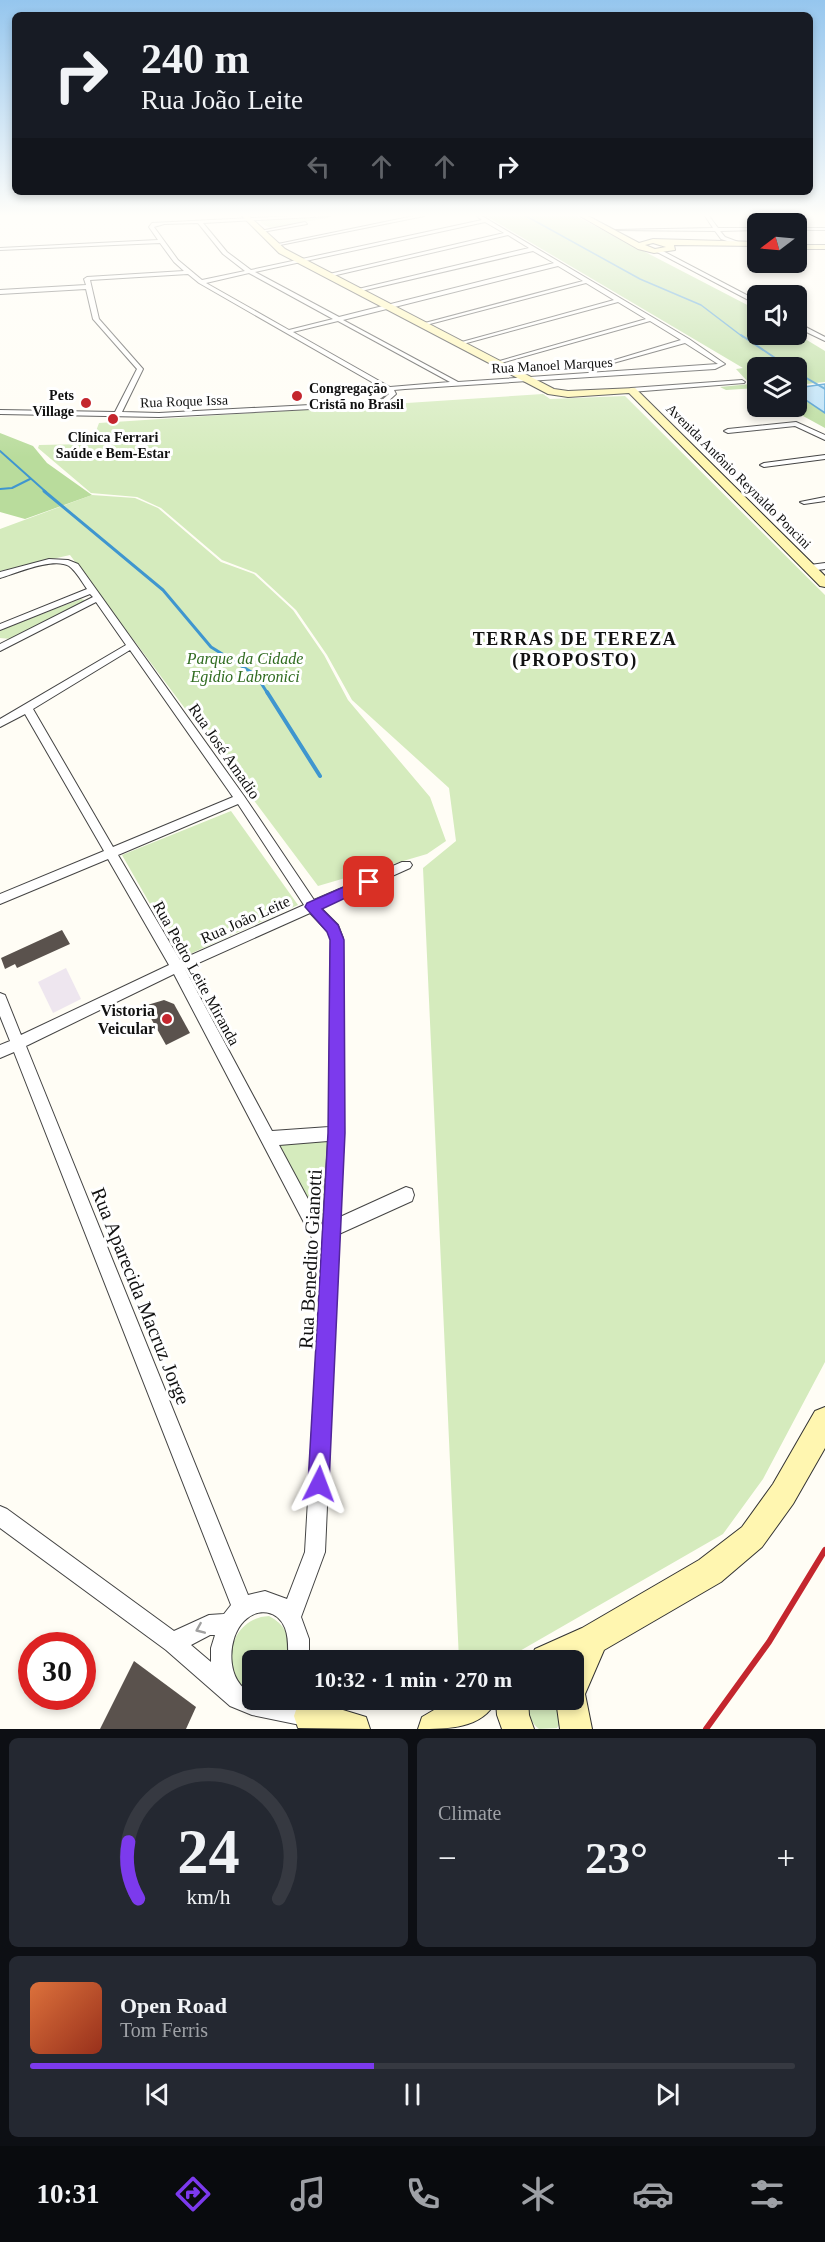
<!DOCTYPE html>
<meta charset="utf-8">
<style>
body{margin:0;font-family:"Times New Roman",serif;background:#242831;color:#f1f3f6;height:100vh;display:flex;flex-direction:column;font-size:22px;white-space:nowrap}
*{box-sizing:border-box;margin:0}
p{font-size:20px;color:#9ea1a6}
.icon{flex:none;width:33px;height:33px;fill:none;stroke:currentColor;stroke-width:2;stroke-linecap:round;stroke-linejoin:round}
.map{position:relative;height:1729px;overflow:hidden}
.panel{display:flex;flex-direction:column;gap:9px;padding:9px;background:#0d0f14;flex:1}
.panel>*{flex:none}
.banner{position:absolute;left:12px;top:12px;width:801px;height:183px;border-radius:9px;box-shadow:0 3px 9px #0003;background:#171b24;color:#f1f3f6;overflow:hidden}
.needle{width:39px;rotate:254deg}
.controls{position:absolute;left:747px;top:213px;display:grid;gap:12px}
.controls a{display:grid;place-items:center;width:60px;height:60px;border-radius:9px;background:#171b24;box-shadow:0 3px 9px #0003;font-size:30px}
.speed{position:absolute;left:18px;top:1632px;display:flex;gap:12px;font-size:30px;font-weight:700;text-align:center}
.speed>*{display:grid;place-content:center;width:78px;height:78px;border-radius:50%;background:#171b24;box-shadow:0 3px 9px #0003;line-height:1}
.speed .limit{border:9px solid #d22;background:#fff;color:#111}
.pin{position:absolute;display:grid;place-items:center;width:51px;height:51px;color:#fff;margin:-26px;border-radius:12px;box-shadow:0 3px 9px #0006}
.me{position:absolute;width:66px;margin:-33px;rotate:3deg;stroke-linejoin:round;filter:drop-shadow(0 0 4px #0008)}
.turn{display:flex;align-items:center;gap:21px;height:126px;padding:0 30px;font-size:27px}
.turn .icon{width:78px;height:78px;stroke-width:2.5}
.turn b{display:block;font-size:42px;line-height:51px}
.lanes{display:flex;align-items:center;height:57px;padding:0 30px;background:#0003;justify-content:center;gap:30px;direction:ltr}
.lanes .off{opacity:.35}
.big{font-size:45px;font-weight:700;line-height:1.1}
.panel .tile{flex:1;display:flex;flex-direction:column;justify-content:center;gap:9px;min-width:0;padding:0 21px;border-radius:9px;background:#242831}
.panel .dial{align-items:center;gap:0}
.dial svg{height:156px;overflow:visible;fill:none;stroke:#363941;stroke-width:7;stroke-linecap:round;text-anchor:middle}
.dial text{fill:#f1f3f6;stroke:none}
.song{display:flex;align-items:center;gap:18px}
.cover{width:72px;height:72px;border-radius:9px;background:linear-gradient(135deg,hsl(20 70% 55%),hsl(10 70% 35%))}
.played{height:6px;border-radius:3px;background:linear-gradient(90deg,#7c3aed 45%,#363941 45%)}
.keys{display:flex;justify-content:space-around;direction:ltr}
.heat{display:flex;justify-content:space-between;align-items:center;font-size:33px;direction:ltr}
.panel .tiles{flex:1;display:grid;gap:9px;grid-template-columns:1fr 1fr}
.tile:last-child{grid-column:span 2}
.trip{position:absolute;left:242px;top:1650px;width:342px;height:60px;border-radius:9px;background:#171b24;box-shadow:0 3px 9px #0003;font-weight:700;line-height:60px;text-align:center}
.tabs{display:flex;height:96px;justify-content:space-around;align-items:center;background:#090b0e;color:#9ea1a6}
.tabs .icon{width:42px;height:42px}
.tabs .on{color:#7c3aed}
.tabs b{font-size:27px;color:#f1f3f6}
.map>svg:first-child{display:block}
.industrial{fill:#eee6ef}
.green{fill:#d5ebbd}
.forest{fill:#b9dc9c}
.water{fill:#b9e0f7;stroke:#3f96cf;stroke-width:1.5}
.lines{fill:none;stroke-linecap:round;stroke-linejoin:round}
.stream-far3{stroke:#3f96cf;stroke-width:1.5}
.stream-far2{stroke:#3f96cf;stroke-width:2}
.stream-far1{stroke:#3f96cf;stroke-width:3}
.stream{stroke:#3f96cf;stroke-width:4}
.building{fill:#5a524d}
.street-casing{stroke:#444;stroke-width:2}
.secondary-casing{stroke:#333;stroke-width:2}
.street{fill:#fff;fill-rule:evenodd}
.secondary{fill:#fff6b0;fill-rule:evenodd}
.rail{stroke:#c4262e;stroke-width:6}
.oneway{stroke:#a0a0a0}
.route{fill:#7c3aed;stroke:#51269a;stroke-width:1.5}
.poi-dot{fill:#c4262e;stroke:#fff;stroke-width:2}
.labels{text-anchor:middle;stroke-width:6;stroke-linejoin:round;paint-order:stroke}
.far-street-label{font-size:14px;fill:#111;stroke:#fff}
.far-poi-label{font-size:14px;font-weight:bold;fill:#111;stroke:#fff;text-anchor:start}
.park-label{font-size:16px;font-style:italic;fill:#2f6b1f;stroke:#fff}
.street-label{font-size:16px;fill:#111;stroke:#fff}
.poi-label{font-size:16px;font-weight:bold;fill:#111;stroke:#fff;text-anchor:end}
.far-district-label{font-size:18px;font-weight:bold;letter-spacing:1.5px;fill:#111;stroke:#fff}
.near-street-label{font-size:20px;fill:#111;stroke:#fff}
</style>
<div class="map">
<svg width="825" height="1729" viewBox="0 0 825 1729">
<rect width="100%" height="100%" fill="#fffdf5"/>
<path class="industrial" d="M66,968L81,999L53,1013L38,982Z"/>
<g class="green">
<path d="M333,217L271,228L262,224L260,220Z"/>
<path d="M543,394L550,399L625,396L825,595V1362L763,1479L723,1534L504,1660H459L423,868L456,841L449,788L352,700L327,655L296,610L256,573L222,560L161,508L137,497L91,493L38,448L39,445L89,444L92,442L99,423Z"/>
<path d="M92,495L135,498L158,508L221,562L254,574L293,610L324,655L348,700L430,797L446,841L427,854L318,886L70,555L0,571V529Z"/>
<path d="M81,599L88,601L11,639L0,638V631L6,628Z"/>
<path d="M231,811L298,905L181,958L122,855Z"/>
<path d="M329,1139L325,1233L277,1144Z"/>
<path d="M269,1616C287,1625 292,1641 290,1660H252V1694C218,1675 227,1618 269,1616Z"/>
<path d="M527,1700H563C565,1710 563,1720 557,1728L539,1729C529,1721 527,1712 527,1700Z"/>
</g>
<g class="forest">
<path d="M486,216H576L757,310L758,334H797L825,351V382L797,385L796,368H758L757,388L726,390L720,387L750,384L736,369L743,368Z"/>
<path d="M797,394L825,413V428L794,411L791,407L796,406Z"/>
<path d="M0,433L33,446L47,463L92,495L25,519L0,512Z"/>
</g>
<path class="water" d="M825,384V413L797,394V388Z"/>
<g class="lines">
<path class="stream-far3" d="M526,216L640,279L701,305L743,337"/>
<g class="stream-far2">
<path d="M741,335L790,368"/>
<path d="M796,372L825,389"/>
<path d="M0,451L46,492"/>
<path d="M0,489L12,488L30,479"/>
</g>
<path class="stream-far1" d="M44,491L163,590L211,647L256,675L268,694"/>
<path class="stream" d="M267,692L320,776"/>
</g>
<g class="building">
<path d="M62,930L70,944L17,968L15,964L5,969L1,958Z"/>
<path d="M164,1000L174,1004L190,1033L166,1045L144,1006Z"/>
<path d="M134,1661L196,1707L186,1729H100Z"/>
</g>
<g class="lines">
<g class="street-casing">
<g id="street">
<path d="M292,216H330L203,223L227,252L251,270L482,220L477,216H482L689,339L725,364L715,369L405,389L394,390L396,394L386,403L368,406L159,417L0,414V410L115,412L137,369L93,319L86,289L0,294V290L86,285L84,279L87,277L184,271L174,262L160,243L0,250V248L158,240L149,227L152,223ZM485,222L504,233L325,275L328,277L508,235L529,248L354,290L357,292L533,251L554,263L339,317L255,272ZM198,223L223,254L245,271L202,280L178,260L154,227L164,224ZM558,266L583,281L421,324L426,325L586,283L614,300L458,343L463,344L618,302L646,319L496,362L501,363L650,321L681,340L588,368V370L685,343L718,364L458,382L343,320ZM249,273L333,319L289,330L206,283ZM188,274L199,283L384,389L366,402L159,413L122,412L143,369L99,319L90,280ZM338,321L450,382L390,387L293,332ZM388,393L389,394L382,400L377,401Z"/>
<path d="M414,216H424L275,246L273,245Z"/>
<path d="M705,216H709L718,228H758V230L720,231L725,237L741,243L739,245L721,239L715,231L616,230L713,228Z"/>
<path d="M305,222L307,224L262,232L260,231Z"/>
<rect x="796" y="228" width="29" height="2"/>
<path d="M659,249L758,301V305L657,252Z"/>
<path d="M796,322L825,337V341L796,327Z"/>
<path d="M742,380L745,382L744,383L631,392L628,390L631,388Z"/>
<path d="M796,422L825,435V440L795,426L728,433L724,431L728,429Z"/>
<path d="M825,455V459L764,467L760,465L764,463Z"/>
<path d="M825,497V501L804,504L800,502Z"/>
<path d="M49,559L68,560L78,564L244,796L314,900L402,862H410L412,865L410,868L321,908L338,925L343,938L344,1133L340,1217L406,1187L412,1189L414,1195L412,1201L339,1234L325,1552L301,1617L309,1639V1660H288C288,1650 289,1638 285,1628C278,1610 258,1607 244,1621C226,1639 226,1683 252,1693V1700H283L318,1708L321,1716L318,1724L310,1727L252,1715L230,1706L166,1650L0,1528V1506L7,1509L174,1631L209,1615L224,1614L231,1605L14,1052L0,1058V1045L10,1041L0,1016V993L5,995L21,1035L169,965L108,859L0,904V894L104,851L25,714L0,727V719L126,645L96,602L0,651V644L93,597L90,594L0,630V624L87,589C82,582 76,571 69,566C53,557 17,573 0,578V572ZM130,650L233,797L113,847L33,709ZM238,804L304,905L180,960L118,855ZM310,913L328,932L331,938L329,1127L272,1131L185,969ZM174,974L322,1257L305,1552L287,1599L265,1591L248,1595L26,1046ZM328,1141L323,1227L279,1145ZM210,1635H215L211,1648V1662L191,1645Z"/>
<path d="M825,563V569L810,571L806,568L810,565Z"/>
</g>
</g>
<g class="secondary-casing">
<g id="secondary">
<path d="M242,216H249L285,249L554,389L568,391L635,388L825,576V587L820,586L629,393L568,397L548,394L279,253Z"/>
<path d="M580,216H588L639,243L653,239L758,242V246L674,245L675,250L654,253L638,249ZM653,243L666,247L655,249L645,245Z"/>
<rect x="796" y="245" width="29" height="4"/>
<path d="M825,1407V1448L793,1504L762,1547L721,1582L604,1650L585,1694L592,1729H560L556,1700H573V1660H530L535,1649L582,1628L699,1560L742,1527L773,1484L815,1411Z"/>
<path d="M310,1700L366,1717L370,1729L298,1728L294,1716L298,1704Z"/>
<path d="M451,1700H528L529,1715L534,1729H502L497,1715L496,1701C482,1729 447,1729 418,1729L422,1717Z"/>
</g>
</g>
<use href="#street" class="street"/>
<use href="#secondary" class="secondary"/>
<path class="rail" d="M706,1729L769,1642L825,1550"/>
</g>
<defs><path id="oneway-chevron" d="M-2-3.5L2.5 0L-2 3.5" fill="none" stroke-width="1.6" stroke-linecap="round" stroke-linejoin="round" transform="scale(1.5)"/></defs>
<use class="oneway" href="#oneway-chevron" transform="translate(200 1629) rotate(157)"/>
<linearGradient id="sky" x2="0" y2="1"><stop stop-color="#95c6ee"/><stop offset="0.47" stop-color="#fffefa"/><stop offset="1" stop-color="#fffefa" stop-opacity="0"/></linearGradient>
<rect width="825" height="458" fill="url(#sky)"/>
<path class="route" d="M369,876L373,878L375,882L373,885L322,909L338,925L344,940L345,1133L329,1484L326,1492L319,1495L311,1492L308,1484L328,1133L330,940L327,932L305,907L307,903Z"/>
<g class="poi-dot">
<circle cx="297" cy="396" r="6"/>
<circle cx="86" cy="403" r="6"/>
<circle cx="113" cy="419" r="6"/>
<circle cx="167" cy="1019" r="6"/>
</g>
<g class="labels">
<g class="far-street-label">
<text transform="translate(552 365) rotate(-3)" y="5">Rua Manoel Marques</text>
<text transform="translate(184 401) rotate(-2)" y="5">Rua Roque Issa</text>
<text transform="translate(739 476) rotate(45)" y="5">Avenida Antônio Reynaldo Poncini</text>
</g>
<g class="far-poi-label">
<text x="309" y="393">Congregação<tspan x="309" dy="16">Cristã no Brasil</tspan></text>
<text x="74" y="400" text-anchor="end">Pets<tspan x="74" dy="16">Village</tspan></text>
<text x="113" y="442" text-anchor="middle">Clínica Ferrari<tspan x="113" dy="16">Saúde e Bem-Estar</tspan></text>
</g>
<g class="park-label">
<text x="245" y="664">Parque da Cidade<tspan x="245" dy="18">Egidio Labronici</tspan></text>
</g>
<g class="street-label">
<text transform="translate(225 751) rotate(55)" y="6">Rua José Amadio</text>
<text transform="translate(245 919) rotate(-24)" y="6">Rua João Leite</text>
<text transform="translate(197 973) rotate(61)" y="6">Rua Pedro Leite Miranda</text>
</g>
<g class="poi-label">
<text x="155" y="1016">Vistoria<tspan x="155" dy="18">Veicular</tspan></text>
</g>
<g class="far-district-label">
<text x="575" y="645">TERRAS DE TEREZA<tspan x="575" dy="21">(PROPOSTO)</tspan></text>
</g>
<g class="near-street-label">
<text transform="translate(310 1259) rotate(-87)" y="7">Rua Benedito Gianotti</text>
<text transform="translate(141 1296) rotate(68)" y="7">Rua Aparecida Macruz Jorge</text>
</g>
</g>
</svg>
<div class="controls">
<a><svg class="needle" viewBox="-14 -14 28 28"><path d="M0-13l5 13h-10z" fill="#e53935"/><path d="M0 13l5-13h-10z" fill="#9ea1a6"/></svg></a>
<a><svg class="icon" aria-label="sound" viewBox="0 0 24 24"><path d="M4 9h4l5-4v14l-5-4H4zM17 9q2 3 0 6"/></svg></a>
<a><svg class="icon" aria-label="layers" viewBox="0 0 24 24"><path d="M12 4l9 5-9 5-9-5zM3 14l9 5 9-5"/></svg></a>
</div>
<div class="speed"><div class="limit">30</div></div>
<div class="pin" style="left:369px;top:882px;background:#d93025"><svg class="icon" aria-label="arrive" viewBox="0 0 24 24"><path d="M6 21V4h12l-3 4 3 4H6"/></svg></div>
<svg class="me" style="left:319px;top:1484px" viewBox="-20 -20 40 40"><path d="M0-17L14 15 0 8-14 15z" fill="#7c3aed" stroke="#fff" stroke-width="4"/></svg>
<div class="trip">10:32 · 1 min · 270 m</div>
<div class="banner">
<div class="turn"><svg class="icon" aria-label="right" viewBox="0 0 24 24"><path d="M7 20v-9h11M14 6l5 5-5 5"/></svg><div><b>240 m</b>Rua João Leite</div></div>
<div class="lanes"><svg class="icon off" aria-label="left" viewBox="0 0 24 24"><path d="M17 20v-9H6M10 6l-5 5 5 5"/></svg><svg class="icon off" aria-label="ahead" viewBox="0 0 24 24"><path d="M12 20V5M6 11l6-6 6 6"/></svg><svg class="icon off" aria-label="ahead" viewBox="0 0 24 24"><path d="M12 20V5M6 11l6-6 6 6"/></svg><svg class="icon" aria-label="right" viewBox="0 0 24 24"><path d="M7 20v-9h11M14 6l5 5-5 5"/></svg></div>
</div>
</div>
<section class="panel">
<div class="tiles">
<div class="tile dial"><svg viewBox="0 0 100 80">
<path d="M14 69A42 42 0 1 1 86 69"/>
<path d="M14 69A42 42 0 0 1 9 40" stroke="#7c3aed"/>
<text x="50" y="56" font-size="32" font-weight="700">24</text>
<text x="50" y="72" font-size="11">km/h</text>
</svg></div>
<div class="tile"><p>Climate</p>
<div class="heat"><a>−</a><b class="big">23°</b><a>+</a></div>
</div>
<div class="tile">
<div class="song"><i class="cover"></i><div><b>Open Road</b><p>Tom Ferris</p></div></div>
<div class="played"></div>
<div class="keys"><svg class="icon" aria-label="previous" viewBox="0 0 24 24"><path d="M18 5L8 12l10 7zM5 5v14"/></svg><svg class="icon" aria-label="pause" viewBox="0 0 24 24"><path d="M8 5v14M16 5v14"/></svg><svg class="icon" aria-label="next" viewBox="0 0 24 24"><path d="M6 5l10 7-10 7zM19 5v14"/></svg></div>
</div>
</div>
</section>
<nav class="tabs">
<b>10:31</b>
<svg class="icon on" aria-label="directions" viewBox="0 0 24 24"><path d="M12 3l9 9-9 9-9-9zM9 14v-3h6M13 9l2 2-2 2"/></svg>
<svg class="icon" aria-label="music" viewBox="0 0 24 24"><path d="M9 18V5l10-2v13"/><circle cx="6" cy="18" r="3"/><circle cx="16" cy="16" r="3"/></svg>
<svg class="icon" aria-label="phone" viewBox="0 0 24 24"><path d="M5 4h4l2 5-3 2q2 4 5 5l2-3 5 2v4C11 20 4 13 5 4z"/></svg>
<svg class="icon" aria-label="climate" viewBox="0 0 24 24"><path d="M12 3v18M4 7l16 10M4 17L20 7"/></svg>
<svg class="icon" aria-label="car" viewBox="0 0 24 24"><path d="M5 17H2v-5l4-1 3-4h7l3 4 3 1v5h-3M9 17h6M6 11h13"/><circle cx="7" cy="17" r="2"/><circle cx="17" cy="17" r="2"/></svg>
<svg class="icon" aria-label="filters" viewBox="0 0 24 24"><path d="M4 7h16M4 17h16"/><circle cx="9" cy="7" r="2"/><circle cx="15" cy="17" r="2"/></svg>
</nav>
